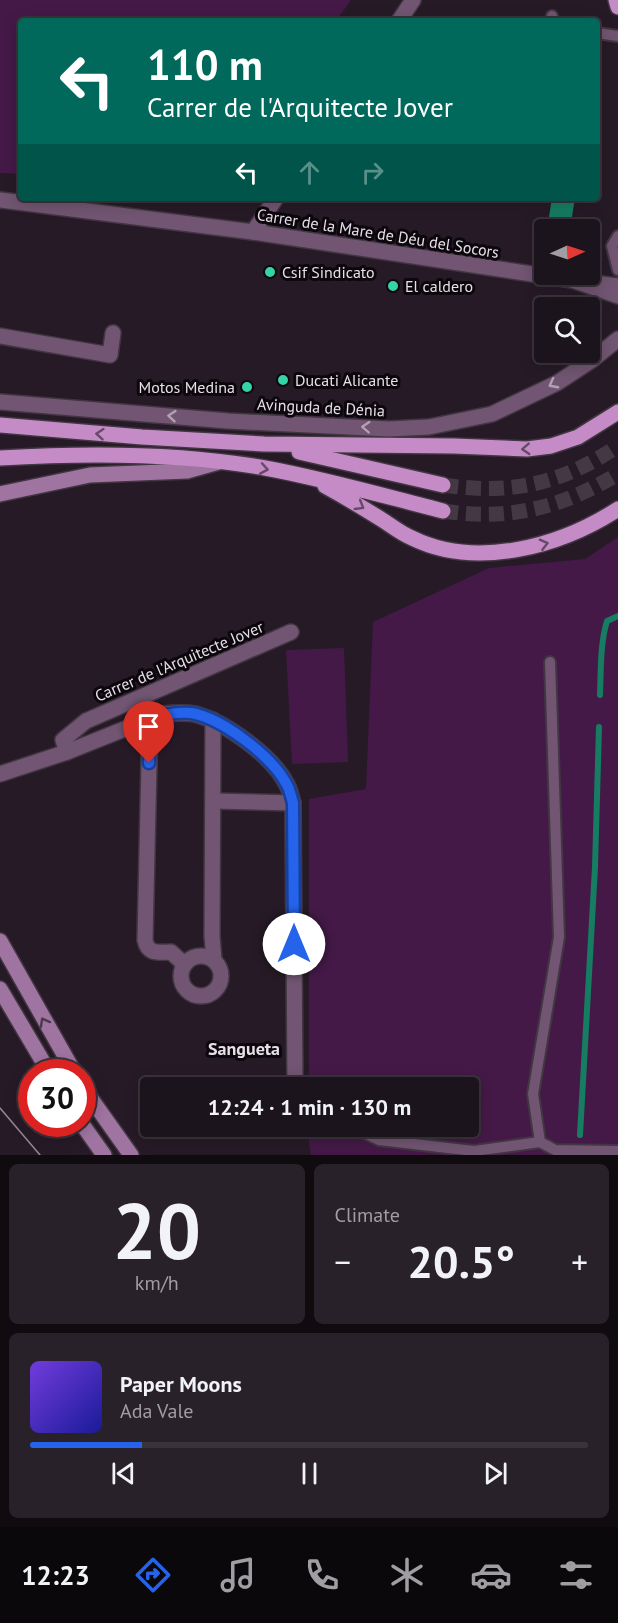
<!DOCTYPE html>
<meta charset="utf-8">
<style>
body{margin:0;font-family:"PT Sans",sans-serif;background:#292129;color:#f1f3f6;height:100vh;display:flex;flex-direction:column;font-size:22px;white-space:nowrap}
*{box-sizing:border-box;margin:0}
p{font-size:20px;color:#a09ea3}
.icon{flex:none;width:33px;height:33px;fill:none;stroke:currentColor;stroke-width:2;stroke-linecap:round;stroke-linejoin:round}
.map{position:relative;height:1155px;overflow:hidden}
.drawer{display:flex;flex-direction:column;gap:9px;padding:9px;background:#0f0b0f;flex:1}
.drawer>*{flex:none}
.hud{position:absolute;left:18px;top:18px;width:582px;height:183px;border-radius:6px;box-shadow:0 3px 15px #0003,0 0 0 2px #3a333b;background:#00695c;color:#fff;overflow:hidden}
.needle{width:39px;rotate:87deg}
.tools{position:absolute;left:534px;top:219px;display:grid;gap:12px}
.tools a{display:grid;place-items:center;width:66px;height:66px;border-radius:6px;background:#1c141c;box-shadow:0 3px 15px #0003,0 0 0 2px #3a333b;font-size:30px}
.speed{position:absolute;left:18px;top:1059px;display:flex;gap:12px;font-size:30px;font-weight:700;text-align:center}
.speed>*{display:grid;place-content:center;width:78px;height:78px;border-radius:50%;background:#1c141c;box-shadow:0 3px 15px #0003,0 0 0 2px #3a333b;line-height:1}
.speed .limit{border:9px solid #d22;background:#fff;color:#111}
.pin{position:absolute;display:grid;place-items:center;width:51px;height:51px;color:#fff;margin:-62px -26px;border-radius:50% 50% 50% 0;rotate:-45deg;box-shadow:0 0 6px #0007}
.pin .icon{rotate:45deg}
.me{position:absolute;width:66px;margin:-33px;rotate:0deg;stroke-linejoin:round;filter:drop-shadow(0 0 4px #0008)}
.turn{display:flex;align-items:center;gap:21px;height:126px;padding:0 30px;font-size:27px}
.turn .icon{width:78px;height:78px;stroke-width:2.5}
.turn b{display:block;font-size:42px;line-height:51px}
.lanes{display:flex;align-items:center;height:57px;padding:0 30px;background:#0003;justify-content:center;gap:30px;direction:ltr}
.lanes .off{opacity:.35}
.big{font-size:45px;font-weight:700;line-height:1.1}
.drawer .widget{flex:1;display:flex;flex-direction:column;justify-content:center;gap:9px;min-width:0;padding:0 21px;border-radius:9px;background:#292129}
.drawer .dial{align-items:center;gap:0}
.dial b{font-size:78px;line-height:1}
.song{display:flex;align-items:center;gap:18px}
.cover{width:72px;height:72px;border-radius:9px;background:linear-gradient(135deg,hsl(260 70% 55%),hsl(240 70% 35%))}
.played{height:6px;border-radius:3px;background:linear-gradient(90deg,#2563eb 20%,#3a333b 20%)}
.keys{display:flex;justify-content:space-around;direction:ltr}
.heat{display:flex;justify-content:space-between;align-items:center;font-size:33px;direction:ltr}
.drawer .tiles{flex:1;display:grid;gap:9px;grid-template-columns:1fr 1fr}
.widget:last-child{grid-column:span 2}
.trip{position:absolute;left:140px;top:1077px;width:339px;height:60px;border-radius:6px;background:#1c141c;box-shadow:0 3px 15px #0003,0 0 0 2px #3a333b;font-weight:700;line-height:60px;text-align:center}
.tab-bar{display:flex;height:96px;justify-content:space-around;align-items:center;background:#0b080b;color:#a09ea3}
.tab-bar .icon{width:42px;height:42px}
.tab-bar .active{color:#2563eb}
.tab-bar b{font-size:27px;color:#f1f3f6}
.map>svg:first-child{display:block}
.green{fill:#441947}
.water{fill:#167d62}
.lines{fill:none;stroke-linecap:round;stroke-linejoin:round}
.stream{stroke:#167d62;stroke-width:6}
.primary-tunnel{stroke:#433843;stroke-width:15;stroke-dasharray:15 8;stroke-linecap:butt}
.lane-casing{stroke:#413641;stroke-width:14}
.street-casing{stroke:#413641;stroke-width:18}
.secondary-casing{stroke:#413641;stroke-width:18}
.primary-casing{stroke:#413641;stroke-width:18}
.lane{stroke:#715572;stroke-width:10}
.street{stroke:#715572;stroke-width:15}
.secondary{stroke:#9f74a1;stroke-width:15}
.primary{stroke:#c48bc6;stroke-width:15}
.tram{stroke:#928892;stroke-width:1.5}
.oneway{stroke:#b2a1b2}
.oneway2{stroke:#684969}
.oneway3{stroke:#4e384f}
.route-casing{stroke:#184099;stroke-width:15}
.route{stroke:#2563eb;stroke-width:10}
.poi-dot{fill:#34d4a8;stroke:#0c070c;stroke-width:2}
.labels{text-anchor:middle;stroke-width:6;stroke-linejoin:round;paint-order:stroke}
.street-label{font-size:16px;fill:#e7dfe7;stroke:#0c070c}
.poi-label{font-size:16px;fill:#e7dfe7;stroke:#0c070c;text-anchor:start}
.neighbourhood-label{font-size:18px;font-weight:bold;fill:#e7dfe7;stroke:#0c070c}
</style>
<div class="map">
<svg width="618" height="1155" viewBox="0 0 618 1155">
<rect width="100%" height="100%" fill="#261a26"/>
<g class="green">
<path d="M0,0H351L336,21H21V174L0,173Z"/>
<path d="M618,537V1155H311L309,1143V1127L468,1126V1088L309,1087V799L366,789L373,622L489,568L585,559Z"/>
<path d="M344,648L348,762L292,764L286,650Z"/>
</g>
<path class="water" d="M552,198H575L570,229H547Z"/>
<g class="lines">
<g class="stream">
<path d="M600,695C601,670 600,644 607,621L618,616"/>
<path d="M580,1135L595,867L599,727"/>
</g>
<g class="primary-tunnel">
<path d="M443,485C512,495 561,484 618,446"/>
<path d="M443,511C509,521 561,508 618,474"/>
</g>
<g class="lane-casing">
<g id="lane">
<path d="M552,16L553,21"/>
<path d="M597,33L618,36"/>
<path d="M618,236L612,246L618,270"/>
<path d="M550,662L559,937L533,1094L540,1142L555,1150L618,1151"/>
<path d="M350,1126L379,1140L474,1151L540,1142"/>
</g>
</g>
<g class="street-casing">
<g id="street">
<path d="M399,21L413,0"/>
<path d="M0,200L253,232L572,280"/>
<path d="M253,232L276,198"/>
<path d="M618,286L572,280L618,296"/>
<path d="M0,336L110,355L113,333"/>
<path d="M0,402L228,421L389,429L429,427L492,414L557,383L592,360L618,339"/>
<path d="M150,719L145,940C148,955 158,952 171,952L184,964"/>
<path d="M213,720L212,936L214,960"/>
<path d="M67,752L63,740L86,721L291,632"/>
<path d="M0,774L67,752L162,714C173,713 184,712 195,714C225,722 273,756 287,785C290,790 291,797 293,803L295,1086"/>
<path d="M213,801L293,803"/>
<circle cx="201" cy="976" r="20"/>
</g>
</g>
<g class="secondary-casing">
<g id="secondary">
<path d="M0,494L90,475L187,471L219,462"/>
<path d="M0,941L74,1072"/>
<path d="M0,989L49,1072"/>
<path d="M82,1086L131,1155"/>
<path d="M82,1124L104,1155"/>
</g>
</g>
<g class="primary-casing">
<g id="primary">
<path d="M616,0L618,7"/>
<path d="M0,425L142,437L264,444L454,446L527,449L551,446L578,437L618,412"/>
<path d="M299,452L443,485"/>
<path d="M0,458C84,453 182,453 265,468C325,479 384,496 443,511"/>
<path d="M325,486C345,497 365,509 384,521C393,527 402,534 412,538C477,570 561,546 618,509"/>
</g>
</g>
<use href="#lane" class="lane"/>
<use href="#street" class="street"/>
<use href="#secondary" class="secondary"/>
<use href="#primary" class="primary"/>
<path class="tram" d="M0,1108L40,1155"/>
</g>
<defs><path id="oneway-chevron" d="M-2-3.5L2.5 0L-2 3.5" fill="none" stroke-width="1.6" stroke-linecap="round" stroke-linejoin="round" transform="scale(1.5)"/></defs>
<g class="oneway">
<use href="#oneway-chevron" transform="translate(553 384) rotate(152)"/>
<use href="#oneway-chevron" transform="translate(172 416) rotate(-175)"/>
<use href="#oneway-chevron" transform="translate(366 427) rotate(-177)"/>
</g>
<g class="oneway2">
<use href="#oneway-chevron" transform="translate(100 434) rotate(-175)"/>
<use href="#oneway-chevron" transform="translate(526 449) rotate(177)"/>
<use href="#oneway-chevron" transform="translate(264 469) rotate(10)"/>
<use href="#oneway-chevron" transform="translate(360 506) rotate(31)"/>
<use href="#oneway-chevron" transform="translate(544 544) rotate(-14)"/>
</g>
<use class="oneway3" href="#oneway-chevron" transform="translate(44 1022) rotate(-119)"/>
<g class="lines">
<g class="route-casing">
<path id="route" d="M149,763L150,719C164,714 176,712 191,713C222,718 273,757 287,785C290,790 291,797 293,803L294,944"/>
</g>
<use href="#route" class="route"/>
</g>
<g class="poi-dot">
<circle cx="270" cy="272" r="6"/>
<circle cx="393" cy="286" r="6"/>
<circle cx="283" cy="380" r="6"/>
<circle cx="247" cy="387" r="6"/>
</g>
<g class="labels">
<g class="street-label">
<text transform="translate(378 233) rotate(9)" y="6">Carrer de la Mare de Déu del Socors</text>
<text transform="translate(321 407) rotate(3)" y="6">Avinguda de Dénia</text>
<text transform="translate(179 661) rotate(-23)" y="6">Carrer de l'Arquitecte Jover</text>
</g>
<g class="poi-label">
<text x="282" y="278">Csif Sindicato</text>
<text x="405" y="292">El caldero</text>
<text x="295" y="386">Ducati Alicante</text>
<text x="235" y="393" text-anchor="end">Motos Medina</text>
</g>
<g class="neighbourhood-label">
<text x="244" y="1055">Sangueta</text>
</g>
</g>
</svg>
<div class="tools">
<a><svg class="needle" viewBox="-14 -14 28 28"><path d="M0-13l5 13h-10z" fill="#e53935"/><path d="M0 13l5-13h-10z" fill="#a09ea3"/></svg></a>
<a><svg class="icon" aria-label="search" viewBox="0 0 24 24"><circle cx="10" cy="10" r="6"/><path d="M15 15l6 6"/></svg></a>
</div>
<div class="speed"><div class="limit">30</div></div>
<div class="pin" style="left:149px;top:763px;background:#d93025"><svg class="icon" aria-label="arrive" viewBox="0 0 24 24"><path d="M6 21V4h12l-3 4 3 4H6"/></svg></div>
<svg class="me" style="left:294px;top:944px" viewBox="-20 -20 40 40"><circle r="19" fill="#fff"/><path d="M0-13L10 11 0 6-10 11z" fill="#2563eb"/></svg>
<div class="trip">12:24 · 1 min · 130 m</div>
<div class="hud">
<div class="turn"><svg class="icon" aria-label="left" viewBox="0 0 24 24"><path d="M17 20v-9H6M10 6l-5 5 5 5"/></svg><div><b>110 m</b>Carrer de l'Arquitecte Jover</div></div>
<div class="lanes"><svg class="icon" aria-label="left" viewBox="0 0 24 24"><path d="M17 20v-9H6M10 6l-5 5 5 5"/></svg><svg class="icon off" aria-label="ahead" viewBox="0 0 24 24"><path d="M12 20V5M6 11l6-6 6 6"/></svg><svg class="icon off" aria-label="right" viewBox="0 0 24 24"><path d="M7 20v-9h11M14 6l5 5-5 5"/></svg></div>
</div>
</div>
<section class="drawer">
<div class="tiles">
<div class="widget dial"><b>20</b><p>km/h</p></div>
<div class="widget"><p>Climate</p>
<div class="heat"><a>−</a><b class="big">20.5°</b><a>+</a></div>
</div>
<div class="widget">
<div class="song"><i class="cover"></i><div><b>Paper Moons</b><p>Ada Vale</p></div></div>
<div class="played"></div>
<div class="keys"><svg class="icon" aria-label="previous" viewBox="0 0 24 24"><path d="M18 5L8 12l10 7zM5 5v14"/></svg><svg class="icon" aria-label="pause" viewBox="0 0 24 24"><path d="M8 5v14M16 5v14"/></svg><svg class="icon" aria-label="next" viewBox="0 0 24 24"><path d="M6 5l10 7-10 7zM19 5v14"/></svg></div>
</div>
</div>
</section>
<nav class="tab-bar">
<b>12:23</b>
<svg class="icon active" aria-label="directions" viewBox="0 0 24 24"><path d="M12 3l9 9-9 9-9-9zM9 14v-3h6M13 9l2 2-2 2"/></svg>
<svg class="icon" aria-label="music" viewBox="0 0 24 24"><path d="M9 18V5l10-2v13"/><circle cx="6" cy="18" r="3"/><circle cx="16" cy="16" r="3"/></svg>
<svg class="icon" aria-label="phone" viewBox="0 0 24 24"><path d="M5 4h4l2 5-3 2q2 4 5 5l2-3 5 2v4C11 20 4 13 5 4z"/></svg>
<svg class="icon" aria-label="climate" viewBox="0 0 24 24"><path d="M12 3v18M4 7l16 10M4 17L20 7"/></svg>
<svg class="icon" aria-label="car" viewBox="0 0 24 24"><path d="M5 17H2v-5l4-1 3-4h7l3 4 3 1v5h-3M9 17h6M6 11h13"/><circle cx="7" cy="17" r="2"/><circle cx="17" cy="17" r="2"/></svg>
<svg class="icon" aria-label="filters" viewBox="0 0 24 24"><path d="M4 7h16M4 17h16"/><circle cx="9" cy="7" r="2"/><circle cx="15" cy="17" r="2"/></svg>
</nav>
